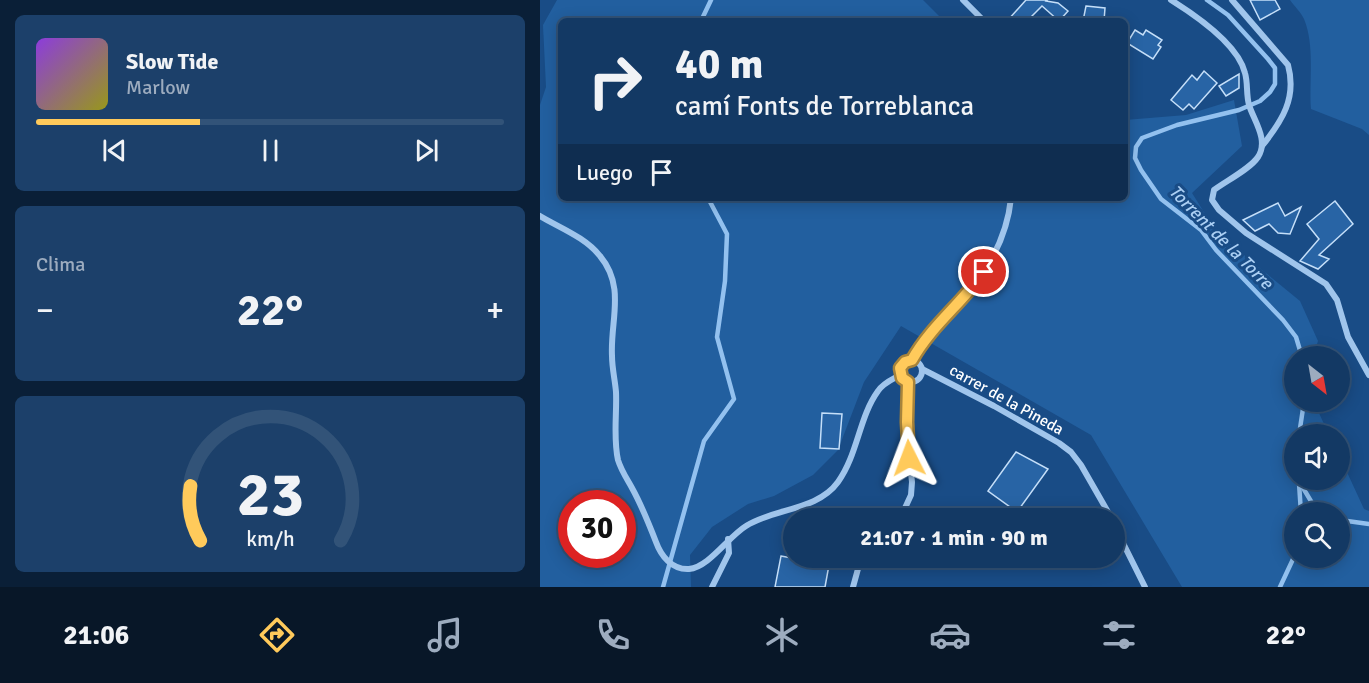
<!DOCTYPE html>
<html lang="es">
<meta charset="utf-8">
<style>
body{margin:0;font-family:Signika,sans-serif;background:#1c406a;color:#f1f3f6;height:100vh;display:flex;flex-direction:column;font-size:22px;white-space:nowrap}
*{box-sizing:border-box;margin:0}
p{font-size:20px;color:#9dacbf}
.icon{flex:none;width:33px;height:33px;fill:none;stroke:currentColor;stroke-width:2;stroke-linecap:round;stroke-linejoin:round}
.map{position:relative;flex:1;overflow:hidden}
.panel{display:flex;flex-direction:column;gap:15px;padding:15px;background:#0a1f37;width:540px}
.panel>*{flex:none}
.guide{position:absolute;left:18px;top:18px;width:570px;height:183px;border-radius:9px;box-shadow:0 3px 15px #0003,0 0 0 2px #325378;background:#133964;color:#f1f3f6;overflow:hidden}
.needle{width:39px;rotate:149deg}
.buttons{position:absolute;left:744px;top:346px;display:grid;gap:12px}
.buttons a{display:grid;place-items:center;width:66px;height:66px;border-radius:50%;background:#133964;box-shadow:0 3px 15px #0003,0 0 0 2px #325378;font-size:30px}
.speed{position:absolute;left:18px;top:490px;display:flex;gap:12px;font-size:30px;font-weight:700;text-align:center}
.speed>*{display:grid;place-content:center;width:78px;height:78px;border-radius:50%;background:#133964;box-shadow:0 3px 15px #0003,0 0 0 2px #325378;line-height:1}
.speed .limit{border:9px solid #d22;background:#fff;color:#111}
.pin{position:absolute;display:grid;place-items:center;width:51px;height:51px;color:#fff;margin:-26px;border:3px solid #fff;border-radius:50%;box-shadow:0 2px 6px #0007}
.me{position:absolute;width:66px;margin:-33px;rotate:357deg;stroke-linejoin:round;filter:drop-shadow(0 0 4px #0008)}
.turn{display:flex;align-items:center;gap:21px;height:126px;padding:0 18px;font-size:27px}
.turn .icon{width:78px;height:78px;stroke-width:2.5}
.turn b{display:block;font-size:42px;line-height:51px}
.then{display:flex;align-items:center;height:57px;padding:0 18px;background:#0003;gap:12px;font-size:22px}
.big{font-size:45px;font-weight:800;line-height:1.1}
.panel .tile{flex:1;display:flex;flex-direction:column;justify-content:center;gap:9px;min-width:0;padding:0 21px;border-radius:9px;background:#1c406a}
.panel .dial{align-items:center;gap:0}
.dial svg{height:156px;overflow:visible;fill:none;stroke:#325378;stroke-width:7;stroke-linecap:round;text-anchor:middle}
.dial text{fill:#f1f3f6;stroke:none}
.song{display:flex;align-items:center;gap:18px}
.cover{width:72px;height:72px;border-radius:9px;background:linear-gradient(135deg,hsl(270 70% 55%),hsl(60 70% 35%))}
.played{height:6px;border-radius:3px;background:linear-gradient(90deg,#ffca5b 35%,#325378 35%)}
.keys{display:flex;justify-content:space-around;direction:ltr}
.heat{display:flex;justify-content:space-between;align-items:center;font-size:33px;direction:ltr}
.trip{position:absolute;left:243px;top:508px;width:342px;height:60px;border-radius:30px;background:#133964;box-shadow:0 3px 15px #0003,0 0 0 2px #325378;font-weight:800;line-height:60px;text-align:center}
.tabs{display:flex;height:96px;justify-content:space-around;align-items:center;background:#081728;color:#9dacbf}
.tabs .icon{width:42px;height:42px}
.tabs .current{color:#ffca5b}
.tabs b{font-size:27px;color:#f1f3f6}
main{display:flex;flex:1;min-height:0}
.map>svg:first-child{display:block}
.green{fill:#225f9f;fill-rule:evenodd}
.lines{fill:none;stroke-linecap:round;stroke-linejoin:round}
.stream{stroke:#93c1ef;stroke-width:4.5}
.building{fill:#2864a5;stroke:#c5dff9;stroke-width:1.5}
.minor{stroke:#a0c5ec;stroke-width:6}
.route-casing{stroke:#a6833b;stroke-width:15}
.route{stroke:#ffca5b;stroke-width:10}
.labels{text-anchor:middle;stroke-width:6;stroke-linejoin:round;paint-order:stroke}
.street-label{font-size:16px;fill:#fff;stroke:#194c86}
.water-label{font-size:18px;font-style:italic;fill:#abcff4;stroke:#194c86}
</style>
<main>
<section class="panel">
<div class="tile">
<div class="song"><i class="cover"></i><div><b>Slow Tide</b><p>Marlow</p></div></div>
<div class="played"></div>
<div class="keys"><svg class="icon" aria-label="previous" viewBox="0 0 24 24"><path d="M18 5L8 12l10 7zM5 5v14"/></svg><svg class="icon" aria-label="pause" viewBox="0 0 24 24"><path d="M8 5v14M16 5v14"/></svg><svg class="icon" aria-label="next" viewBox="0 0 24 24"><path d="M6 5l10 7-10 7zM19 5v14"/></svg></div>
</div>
<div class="tile"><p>Clima</p>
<div class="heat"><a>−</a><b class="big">22°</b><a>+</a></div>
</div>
<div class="tile dial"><svg viewBox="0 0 100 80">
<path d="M14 69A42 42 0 1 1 86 69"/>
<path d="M14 69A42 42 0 0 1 9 41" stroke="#ffca5b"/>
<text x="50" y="56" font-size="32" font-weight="700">23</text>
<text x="50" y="72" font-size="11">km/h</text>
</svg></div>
</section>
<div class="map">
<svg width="829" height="587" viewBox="0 0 829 587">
<rect width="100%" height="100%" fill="#194c86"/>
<g class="green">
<path d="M17,0H383L404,21H21V198H585V120L646,115L694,100L702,146L652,193L677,233L760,301L778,341L773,357H754V402H774L789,435H754V480H800V457L824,509L829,511V587H642L551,435L361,326L324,382L298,450L273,475L234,496L208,504L172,527L150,555L151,587H0V105L6,87L3,25ZM32,504H82V555H32ZM754,513H800V558H754Z"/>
<path d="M750,0H829V135L822,129L771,109C769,81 775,45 764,19C761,12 754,6 750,0Z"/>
</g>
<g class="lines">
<g class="stream">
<path d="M667,0L688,15L728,59L735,68V84L730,92L720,101L699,110L637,125L602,138L596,147L595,158L601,170L621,199L661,230L676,250L743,320L756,337L762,357"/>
<path d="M161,21L171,0"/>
<path d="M759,435L764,402"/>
<path d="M759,481L778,513"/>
<path d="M759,483L761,513"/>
<path d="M800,520L829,524"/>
<path d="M123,587L164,441L194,399L177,337L185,281L187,234L168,198"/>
<path d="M740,587L754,557"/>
</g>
</g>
<g class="building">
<path d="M486,0H507L506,1L518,3L528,11L519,21L502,6L487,21H467Z"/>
<path d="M710,0H735L740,9L720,20Z"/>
<path d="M546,6L565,8L564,21H543Z"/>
<path d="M595,30L603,35L606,30L622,40L618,45L621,47L613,59L587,43Z"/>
<path d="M664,71L677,83L654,109L649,104L643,110L631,100L652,75L657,80Z"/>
<path d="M699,74V88L686,96L679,86Z"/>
<path d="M795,201L813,224L779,255L789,259L778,269L760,261L779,239L767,224Z"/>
<path d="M738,203L745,216L761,207L750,234L738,233L729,224L715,231L703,220Z"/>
<path d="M282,413L302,414L299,449L280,448Z"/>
<path d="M476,452L508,469L477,512L448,491Z"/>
<path d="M241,556L289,565L285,587H235Z"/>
</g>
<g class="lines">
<g class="minor">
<path d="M423,0L444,21"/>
<path d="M631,0C655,15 698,44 705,73C708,83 706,94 709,105C714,121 729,140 718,157C710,169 686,181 674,190L672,200L679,210L706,233L786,284L797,300L808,337L829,375"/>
<path d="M692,0L748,65C757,98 742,121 722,146"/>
<path d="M0,216C20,228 45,237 60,256C86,287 70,321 72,356C72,368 75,380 76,392C77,414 73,438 78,460C81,470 87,479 92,488C102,506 109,524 116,542C121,556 132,570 149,569C169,567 188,537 206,526C234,508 277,511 298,482C318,454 319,417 338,391C343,383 353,379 360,375"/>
<circle cx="371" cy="371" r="11"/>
<path d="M372,360C384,338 402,322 419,303C446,274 467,239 471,198"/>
<path d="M382,369L454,406L519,443L531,452L541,465L572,519"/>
<path d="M356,519L365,508L371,495L372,482L368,446V382"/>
<path d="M574,525L605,587"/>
<path d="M172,587L189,553L188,539"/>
<path d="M313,587L321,558"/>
</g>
</g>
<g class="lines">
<g class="route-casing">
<path id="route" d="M369,458L367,422L368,382L362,378L360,368L365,362L372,360C391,326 422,303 444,272"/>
</g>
<use href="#route" class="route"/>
</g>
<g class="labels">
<g class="street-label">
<text transform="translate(467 399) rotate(29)" y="6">carrer de la Pineda</text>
</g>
<g class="water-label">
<text transform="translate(681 237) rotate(45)" y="6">Torrent de la Torre</text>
</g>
</g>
</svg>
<div class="buttons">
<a><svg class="needle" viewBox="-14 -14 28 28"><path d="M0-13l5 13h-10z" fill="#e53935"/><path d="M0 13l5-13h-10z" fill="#9dacbf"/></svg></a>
<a><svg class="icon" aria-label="sound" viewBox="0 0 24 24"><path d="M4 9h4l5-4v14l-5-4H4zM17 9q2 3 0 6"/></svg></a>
<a><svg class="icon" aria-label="search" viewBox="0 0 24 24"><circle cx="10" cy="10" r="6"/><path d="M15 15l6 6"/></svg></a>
</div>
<div class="speed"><div class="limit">30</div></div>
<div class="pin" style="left:444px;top:272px;background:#d93025"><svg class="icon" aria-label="arrive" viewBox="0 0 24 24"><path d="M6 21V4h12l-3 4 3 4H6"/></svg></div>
<svg class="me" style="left:369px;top:458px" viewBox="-20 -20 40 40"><path d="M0-17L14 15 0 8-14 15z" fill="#ffca5b" stroke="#fff" stroke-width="4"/></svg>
<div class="trip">21:07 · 1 min · 90 m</div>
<div class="guide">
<div class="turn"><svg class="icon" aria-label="right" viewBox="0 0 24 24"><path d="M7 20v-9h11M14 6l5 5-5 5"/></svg><div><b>40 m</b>camí Fonts de Torreblanca</div></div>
<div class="then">Luego<svg class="icon" aria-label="arrive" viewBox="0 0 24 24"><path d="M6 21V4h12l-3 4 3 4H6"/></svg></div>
</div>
</div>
</main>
<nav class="tabs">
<b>21:06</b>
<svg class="icon current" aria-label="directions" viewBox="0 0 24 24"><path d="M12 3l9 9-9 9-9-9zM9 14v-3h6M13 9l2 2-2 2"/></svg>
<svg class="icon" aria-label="music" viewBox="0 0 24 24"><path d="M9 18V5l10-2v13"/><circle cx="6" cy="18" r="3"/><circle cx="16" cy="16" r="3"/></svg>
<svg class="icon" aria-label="phone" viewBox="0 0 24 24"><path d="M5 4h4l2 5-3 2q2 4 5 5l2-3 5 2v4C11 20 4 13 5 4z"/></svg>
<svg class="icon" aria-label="climate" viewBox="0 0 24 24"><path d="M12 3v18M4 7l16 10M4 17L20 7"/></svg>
<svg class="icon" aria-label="car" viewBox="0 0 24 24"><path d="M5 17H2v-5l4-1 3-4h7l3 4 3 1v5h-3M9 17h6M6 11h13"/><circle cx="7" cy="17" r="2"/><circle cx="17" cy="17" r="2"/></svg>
<svg class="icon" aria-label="filters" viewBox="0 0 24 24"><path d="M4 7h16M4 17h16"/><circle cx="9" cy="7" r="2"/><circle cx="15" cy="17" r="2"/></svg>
<b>22°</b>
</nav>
